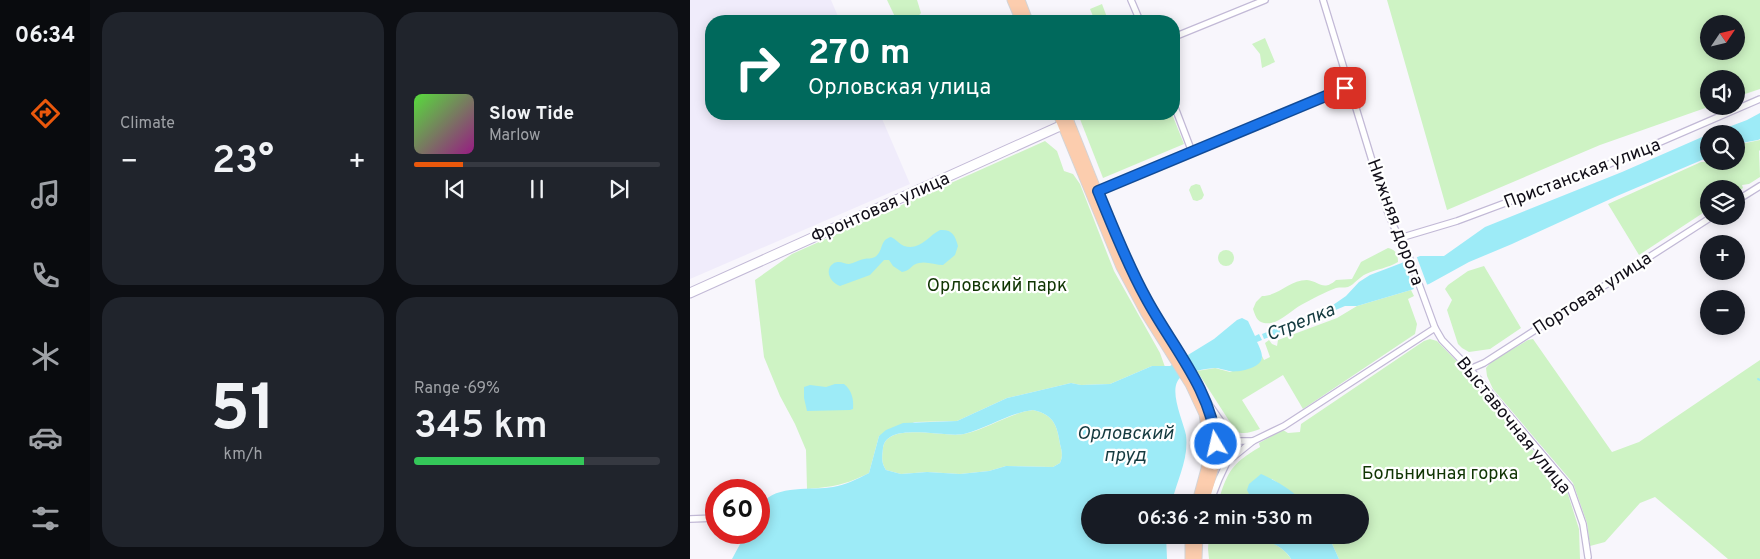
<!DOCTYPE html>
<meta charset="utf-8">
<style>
body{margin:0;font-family:Overpass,sans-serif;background:#20242c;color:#f1f3f6;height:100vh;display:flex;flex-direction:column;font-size:19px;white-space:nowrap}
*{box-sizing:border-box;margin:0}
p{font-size:16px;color:#9ea1a6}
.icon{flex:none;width:28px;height:28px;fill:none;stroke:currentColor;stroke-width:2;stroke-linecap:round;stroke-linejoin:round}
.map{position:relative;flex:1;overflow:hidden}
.side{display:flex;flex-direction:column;gap:12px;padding:12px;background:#0d0f14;width:600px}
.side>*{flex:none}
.guide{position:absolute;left:15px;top:15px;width:475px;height:105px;border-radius:20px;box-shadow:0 2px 12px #0003;background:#00695c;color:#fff;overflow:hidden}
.needle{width:32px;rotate:55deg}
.controls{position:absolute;left:1010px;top:15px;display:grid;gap:10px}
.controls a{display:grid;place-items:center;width:45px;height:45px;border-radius:50%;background:#171b24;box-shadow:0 2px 12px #0003;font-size:25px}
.speed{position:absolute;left:15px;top:479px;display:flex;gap:10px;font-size:25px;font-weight:700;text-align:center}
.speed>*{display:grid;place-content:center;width:65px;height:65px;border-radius:50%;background:#171b24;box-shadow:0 2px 12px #0003;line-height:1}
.speed .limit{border:8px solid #d22;background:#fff;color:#111}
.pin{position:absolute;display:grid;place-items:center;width:42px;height:42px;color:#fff;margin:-21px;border-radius:10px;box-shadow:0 2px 8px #0006}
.me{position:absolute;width:55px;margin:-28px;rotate:351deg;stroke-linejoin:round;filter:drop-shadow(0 0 4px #0008)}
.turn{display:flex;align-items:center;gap:18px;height:105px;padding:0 20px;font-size:22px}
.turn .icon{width:65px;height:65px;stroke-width:2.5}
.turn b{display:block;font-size:35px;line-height:42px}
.big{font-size:38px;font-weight:600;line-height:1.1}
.side .tile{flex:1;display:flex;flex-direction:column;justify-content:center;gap:8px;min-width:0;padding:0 18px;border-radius:20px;background:#20242c}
.side .dial{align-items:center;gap:0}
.dial b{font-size:65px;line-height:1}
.song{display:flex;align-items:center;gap:15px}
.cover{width:60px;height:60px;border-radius:8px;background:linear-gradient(135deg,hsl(110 70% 55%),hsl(310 70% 35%))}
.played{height:5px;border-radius:2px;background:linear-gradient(90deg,#ea580c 20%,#363941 20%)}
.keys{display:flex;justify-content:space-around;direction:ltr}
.heat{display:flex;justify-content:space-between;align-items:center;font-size:28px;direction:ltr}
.charge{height:8px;border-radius:4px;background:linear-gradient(90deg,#34c759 69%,#363941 0)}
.side .tiles{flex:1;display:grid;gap:12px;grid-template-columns:repeat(2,1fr)}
.trip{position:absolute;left:391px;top:494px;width:288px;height:50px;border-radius:25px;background:#171b24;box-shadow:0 2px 12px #0003;font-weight:600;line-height:50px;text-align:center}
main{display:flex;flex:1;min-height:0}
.dock{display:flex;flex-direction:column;width:90px;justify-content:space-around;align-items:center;background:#090b0e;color:#9ea1a6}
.dock .icon{width:35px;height:35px}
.dock .current{color:#ea580c}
.dock b{font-size:22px;color:#f1f3f6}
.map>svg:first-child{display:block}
.built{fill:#f0ecfb}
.green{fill:#cef3c4;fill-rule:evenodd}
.water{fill:#9debf7;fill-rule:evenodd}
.pier{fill:#f8f6fc}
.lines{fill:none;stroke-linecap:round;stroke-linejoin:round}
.stream{stroke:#9debf7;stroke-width:2}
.minor-casing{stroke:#c2b9d6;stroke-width:8}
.secondary-casing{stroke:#c2b9d6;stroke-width:11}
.primary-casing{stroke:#d4d4d6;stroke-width:11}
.minor{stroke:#fff;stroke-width:5.5}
.secondary{stroke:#fff;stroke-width:9}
.primary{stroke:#fccdae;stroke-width:9}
.route-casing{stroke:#114b97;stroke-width:12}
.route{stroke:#1a73e8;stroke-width:9}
.labels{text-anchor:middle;stroke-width:4.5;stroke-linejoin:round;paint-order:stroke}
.street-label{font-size:18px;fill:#120f19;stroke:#fff}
.park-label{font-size:18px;fill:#113604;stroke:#fff}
.water-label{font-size:19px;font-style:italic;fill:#153b40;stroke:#fff}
</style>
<main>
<nav class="dock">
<b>06:34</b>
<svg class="icon current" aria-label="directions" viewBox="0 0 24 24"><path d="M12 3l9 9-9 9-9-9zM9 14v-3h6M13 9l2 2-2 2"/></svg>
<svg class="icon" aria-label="music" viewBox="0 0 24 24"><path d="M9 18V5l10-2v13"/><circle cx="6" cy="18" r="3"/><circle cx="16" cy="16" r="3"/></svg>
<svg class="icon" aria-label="phone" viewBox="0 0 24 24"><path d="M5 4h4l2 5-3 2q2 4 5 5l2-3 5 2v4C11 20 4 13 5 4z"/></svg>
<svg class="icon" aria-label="climate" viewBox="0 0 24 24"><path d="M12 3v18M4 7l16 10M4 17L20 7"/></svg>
<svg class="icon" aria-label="car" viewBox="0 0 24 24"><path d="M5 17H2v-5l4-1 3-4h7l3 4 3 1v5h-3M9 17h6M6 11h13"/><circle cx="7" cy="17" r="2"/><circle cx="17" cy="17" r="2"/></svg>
<svg class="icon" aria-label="filters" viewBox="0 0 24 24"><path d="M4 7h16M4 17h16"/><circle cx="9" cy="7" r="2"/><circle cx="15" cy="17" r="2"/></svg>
</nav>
<section class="side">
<div class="tiles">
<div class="tile"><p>Climate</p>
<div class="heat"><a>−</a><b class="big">23°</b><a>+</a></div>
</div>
<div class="tile">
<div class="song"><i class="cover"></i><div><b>Slow Tide</b><p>Marlow</p></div></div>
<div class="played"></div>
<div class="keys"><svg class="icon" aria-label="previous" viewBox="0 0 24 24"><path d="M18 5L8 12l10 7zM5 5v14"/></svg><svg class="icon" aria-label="pause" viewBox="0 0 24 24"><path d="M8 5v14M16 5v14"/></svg><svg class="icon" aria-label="next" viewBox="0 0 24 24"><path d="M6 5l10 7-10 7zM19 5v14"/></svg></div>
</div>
<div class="tile dial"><b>51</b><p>km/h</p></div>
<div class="tile"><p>Range · 69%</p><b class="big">345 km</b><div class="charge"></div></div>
</div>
</section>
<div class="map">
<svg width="1070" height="559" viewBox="0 0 1070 559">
<rect width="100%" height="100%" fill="#f8f6fc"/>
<path class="built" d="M0,0H141L150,21H21V114H190L220,184L0,279Z"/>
<g class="green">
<path d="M197,0H227L231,13C225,21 216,21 207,21Z"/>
<path d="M697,0H1070V89L1046,97V79H1019V106H1021L910,145L757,210ZM1019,24H1046V51H1019Z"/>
<path d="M412,4L418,20L405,21L400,9Z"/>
<path d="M575,38L585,62L572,68L570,54L562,44Z"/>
<path d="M388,114H482L494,144L413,178Z"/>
<path d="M1070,140V150L1069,151L1070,177L1059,184L1052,185L1053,188L1046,193V189H1019V209L949,255L918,204L1011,162L1046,161V145Z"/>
<path d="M355,141L367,151L374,171L383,174L390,184L424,271L470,353L475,367L462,366L420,384L391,385L381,383L317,398L267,421L225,422L189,436L179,473C155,485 143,487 117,489L116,450L105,424L90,396L74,357L65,280L102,254Z"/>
<path d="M506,184L510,185L514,195L512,199L507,201L503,200L499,190L501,186Z"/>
<path d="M698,248C706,250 708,254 708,262C698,268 687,269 676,274C669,277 665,284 658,287C654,288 650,287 646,288C637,291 620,300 611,305C601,310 588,326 574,323C567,322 565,315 563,309L566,302L572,296C589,296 599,280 617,280C629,281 633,292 646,280L662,279L671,262Z"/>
<circle cx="536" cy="258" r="8"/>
<path d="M794,266L831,328L800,349L779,352L772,348L768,344L757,310L762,300L755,289L758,285L778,271Z"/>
<path d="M721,290L724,296L718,299L727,324L725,334L613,409L593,375L552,400L570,429C561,432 552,436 545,430L507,371L525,368L540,372L572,359V356L574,360L580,357L575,343L579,340L582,344L587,346L588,340L647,318L667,306Z"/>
<path d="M740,339L747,341L777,372L877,491L889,529L890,559H649L638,535H670V502H611L605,495L582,479L559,494L581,500L582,502H528C538,471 541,464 570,447L569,443L593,430L598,433L610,432L611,424L734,341Z"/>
<path d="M843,339L922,452L949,442L1070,360V559H1038L965,497L950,503L915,542L900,546L897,523L883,483L803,389L797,376L796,368L802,361L838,340Z"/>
<path d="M343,410C364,415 367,425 370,444C372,452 373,456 370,463L363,467L316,466L299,471L270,474L237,472L211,474L196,470C191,462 192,458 193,448C197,421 255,438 274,434C298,429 319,413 343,410Z"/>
<path d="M519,535C532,535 547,533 560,535C574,537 594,547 601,559H519L518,549Z"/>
</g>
<g class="water">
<path d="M1070,113V139L1068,140L1046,144V134H1020L1057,120Z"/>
<path d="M1019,134V157L927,196L822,244L779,262L739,284L721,290L667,306H655L636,314L630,318L574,339L572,334L643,305L656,296L669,282L680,275L730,256H754L795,227L932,172Z"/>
<path d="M250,230C262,229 265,235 268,246L265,255L253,265C246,265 236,261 229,263C221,264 221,271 212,272L203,266L199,260H194L180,275L150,286C141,283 133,270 144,263C150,260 154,264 159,264C164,263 169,260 174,259C178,258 181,259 185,257C194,251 189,240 201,237C206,239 209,244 214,246C230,251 238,236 250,230Z"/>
<path d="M552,318L558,321L565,336L569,334L572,340L567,342C569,346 572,352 572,357C572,368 548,373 539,371C534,370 530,368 524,368C514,369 500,371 491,377C477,388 493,420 496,435C499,460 487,479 482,502H400V535H476L477,559H42L56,533L69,532C69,526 67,516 69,509C80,483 121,491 143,487C156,485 167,479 179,473L189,436L196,430L213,423L267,421L317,398L381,383L391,385L420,384L462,366H480L524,339L547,320ZM343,410C364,415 367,425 370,444C372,452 373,456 370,463L363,467L316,466L299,471L270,474L237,472L211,474L196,470C191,462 192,458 193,448C197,421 254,438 274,434C298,428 319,413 343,410Z"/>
<path d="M145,384H154C162,390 164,400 163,409L160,410L117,411L114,398V387L120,385L136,387Z"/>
<path d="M571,474C582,479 606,491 611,502H582L581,500L559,494L557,490L559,484Z"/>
<path d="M560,535H638L649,559H601C593,545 574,540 560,535Z"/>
</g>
<path class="pier" d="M726,255L738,287L725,292L713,260Z"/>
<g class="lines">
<path class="stream" d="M1068,379L1070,380"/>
<g class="minor-casing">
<g id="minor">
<path d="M441,0L450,21"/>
<path d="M633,0L698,213L704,227L718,254L745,328L752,340L780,369L880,487L893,524L898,557"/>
<path d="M484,37L575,0"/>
<path d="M484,105L502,152"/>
<path d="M408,191L659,87"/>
<path d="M1046,201L1070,186"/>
<path d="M710,238L767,221L917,165L1070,99"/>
<path d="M780,369L794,363L1023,216"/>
<path d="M521,407L543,439L549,441H563L594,426L745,328"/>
<path d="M520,502L529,479L537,462L563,441"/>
<path d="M0,519L26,518"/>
</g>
</g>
<g class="secondary-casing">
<path id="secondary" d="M0,293L379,122"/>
</g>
<g class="primary-casing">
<g id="primary">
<path d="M322,0L331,21"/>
<path d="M330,0L338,21"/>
<path d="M368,114L431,267L455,312L500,384L514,414L519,445L516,469L507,502"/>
<path d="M376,114C400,172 421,232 450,288C463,313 478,336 493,360C506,382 520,403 525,428C530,453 521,479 514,502"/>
<path d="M500,559V535"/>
<path d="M507,559L508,535"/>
</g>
</g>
<use href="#minor" class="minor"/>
<use href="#secondary" class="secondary"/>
<use href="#primary" class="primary"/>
</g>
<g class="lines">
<g class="route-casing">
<path id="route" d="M526,444C522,390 481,345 456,298C437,264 423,227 408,191L655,88"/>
</g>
<use href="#route" class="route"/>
</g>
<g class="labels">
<g class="street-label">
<text transform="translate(892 173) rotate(-21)" y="6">Пристанская улица</text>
<text transform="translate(190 207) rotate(-24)" y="6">Фронтовая улица</text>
<text transform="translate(706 222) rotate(70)" y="6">Нижняя дорога</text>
<text transform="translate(902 293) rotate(-33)" y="6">Портовая улица</text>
<text transform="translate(824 425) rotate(51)" y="6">Выставочная улица</text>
</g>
<g class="park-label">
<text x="307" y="291">Орловский парк</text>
<text x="750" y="479">Больничная горка</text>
</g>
<g class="water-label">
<text transform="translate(610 321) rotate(-22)" y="7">Стрелка</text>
<text x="435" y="439">Орловский<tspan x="435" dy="22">пруд</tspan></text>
</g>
</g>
</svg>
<div class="controls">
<a><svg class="needle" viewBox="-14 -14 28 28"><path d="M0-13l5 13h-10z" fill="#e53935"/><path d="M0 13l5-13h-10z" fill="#9ea1a6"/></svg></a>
<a><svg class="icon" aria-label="sound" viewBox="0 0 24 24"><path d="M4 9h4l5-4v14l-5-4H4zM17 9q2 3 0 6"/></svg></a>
<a><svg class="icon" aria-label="search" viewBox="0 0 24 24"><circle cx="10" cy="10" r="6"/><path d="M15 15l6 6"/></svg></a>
<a><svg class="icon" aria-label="layers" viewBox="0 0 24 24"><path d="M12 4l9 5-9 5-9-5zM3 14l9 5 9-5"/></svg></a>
<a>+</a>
<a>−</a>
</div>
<div class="speed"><div class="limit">60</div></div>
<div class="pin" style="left:655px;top:88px;background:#d93025"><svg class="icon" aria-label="arrive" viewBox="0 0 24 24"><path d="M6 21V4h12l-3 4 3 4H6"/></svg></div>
<svg class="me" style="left:526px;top:444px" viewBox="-20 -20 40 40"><circle r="17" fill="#1a73e8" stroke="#fff" stroke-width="3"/><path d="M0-11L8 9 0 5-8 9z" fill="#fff"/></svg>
<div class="trip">06:36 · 2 min · 530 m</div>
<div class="guide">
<div class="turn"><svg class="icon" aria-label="right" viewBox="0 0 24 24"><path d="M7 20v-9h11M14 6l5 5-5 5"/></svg><div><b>270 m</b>Орловская улица</div></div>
</div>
</div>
</main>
